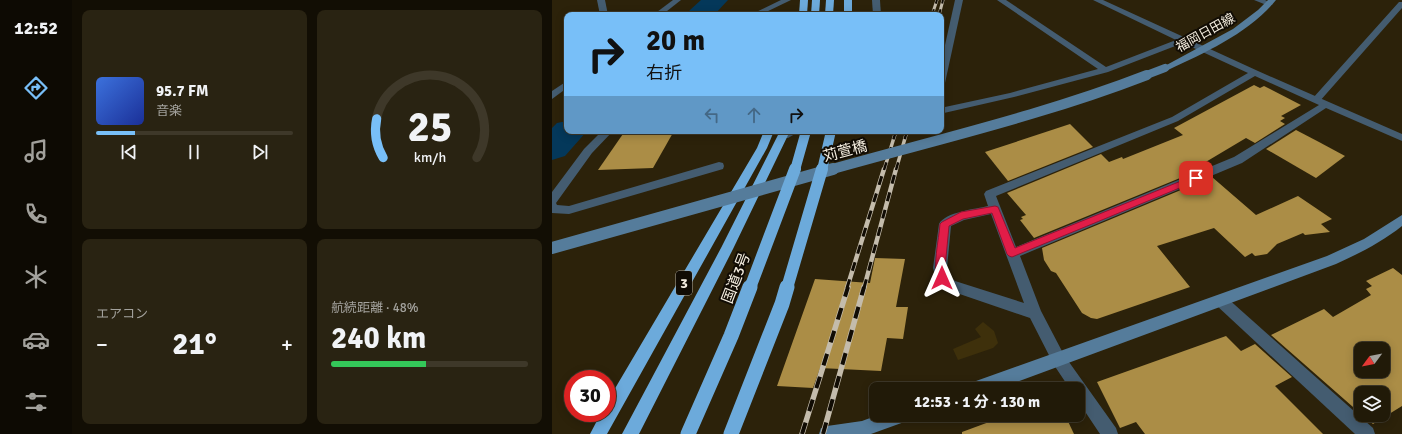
<!DOCTYPE html>
<html lang="ja">
<meta charset="utf-8">
<style>
body{margin:0;font-family:Signika,"Noto Sans JP",sans-serif;background:#292312;color:#f1f3f6;height:100vh;display:flex;flex-direction:column;font-size:15px;white-space:nowrap}
*{box-sizing:border-box;margin:0}
p{font-size:13px;color:#a2a19c}
.icon{flex:none;width:22px;height:22px;fill:none;stroke:currentColor;stroke-width:2;stroke-linecap:round;stroke-linejoin:round}
.map{position:relative;flex:1;overflow:hidden}
.details{display:flex;flex-direction:column;gap:10px;padding:10px;background:#120e04;width:480px}
.details>*{flex:none}
.top-card{position:absolute;left:12px;top:12px;width:380px;height:122px;border-radius:8px;box-shadow:0 2px 10px #0003,0 0 0 1px #3e3829;background:#78bff8;color:#111;overflow:hidden}
.needle{width:26px;rotate:238deg}
.tools{position:absolute;left:802px;top:342px;display:grid;gap:8px}
.tools a{display:grid;place-items:center;width:36px;height:36px;border-radius:8px;background:#211a08;box-shadow:0 2px 10px #0003,0 0 0 1px #3e3829;font-size:20px}
.speed{position:absolute;left:12px;top:370px;display:flex;gap:8px;font-size:20px;font-weight:700;text-align:center}
.speed>*{display:grid;place-content:center;width:52px;height:52px;border-radius:50%;background:#211a08;box-shadow:0 2px 10px #0003,0 0 0 1px #3e3829;line-height:1}
.speed .limit{border:6px solid #d22;background:#fff;color:#111}
.pin{position:absolute;display:grid;place-items:center;width:34px;height:34px;color:#fff;margin:-17px;border-radius:8px;box-shadow:0 2px 6px #0006}
.me{position:absolute;width:44px;margin:-22px;rotate:0deg;stroke-linejoin:round;filter:drop-shadow(0 0 3px #0008)}
.turn{display:flex;align-items:center;gap:14px;height:84px;padding:0 16px;font-size:18px}
.turn .icon{width:52px;height:52px;stroke-width:2.5}
.turn b{display:block;font-size:28px;line-height:34px}
.lanes{display:flex;align-items:center;height:38px;padding:0 16px;background:#0003;justify-content:center;gap:20px;direction:ltr}
.lanes .off{opacity:.35}
.big{font-size:30px;font-weight:700;line-height:1.1}
.details .card{flex:1;display:flex;flex-direction:column;justify-content:center;gap:6px;min-width:0;padding:0 14px;border-radius:8px;background:#292312}
.details .dial{align-items:center;gap:0}
.dial svg{height:104px;overflow:visible;fill:none;stroke:#3e3829;stroke-width:7;stroke-linecap:round;text-anchor:middle}
.dial text{fill:#f1f3f6;stroke:none}
.song{display:flex;align-items:center;gap:12px}
.cover{width:48px;height:48px;border-radius:6px;background:linear-gradient(135deg,hsl(220 70% 55%),hsl(230 70% 35%))}
.played{height:4px;border-radius:2px;background:linear-gradient(90deg,#78bff8 20%,#3e3829 20%)}
.keys{display:flex;justify-content:space-around;direction:ltr}
.heat{display:flex;justify-content:space-between;align-items:center;font-size:22px;direction:ltr}
.charge{height:6px;border-radius:3px;background:linear-gradient(90deg,#34c759 48%,#3e3829 0)}
.details .tiles{flex:1;display:grid;gap:10px;grid-template-columns:repeat(2,1fr)}
.trip{position:absolute;left:317px;top:382px;width:216px;height:40px;border-radius:8px;background:#211a08;box-shadow:0 2px 10px #0003,0 0 0 1px #3e3829;font-weight:700;line-height:40px;text-align:center}
main{display:flex;flex:1;min-height:0}
.menu{display:flex;flex-direction:column;width:72px;justify-content:space-around;align-items:center;background:#0d0a03;color:#a2a19c}
.menu .icon{width:28px;height:28px}
.menu .selected{color:#78bff8}
.menu b{font-size:18px;color:#f1f3f6}
.map>svg:first-child{display:block}
.green{fill:#3e300b}
.lines{fill:none;stroke-linecap:round;stroke-linejoin:round}
.river{fill:#04385a;fill-rule:evenodd}
.building{fill:#ab8d46;fill-rule:evenodd}
.lane{fill:#445c70;fill-rule:evenodd}
.street{fill:#445c70;fill-rule:evenodd}
.secondary{fill:#557c9b;fill-rule:evenodd}
.highway{fill:#6caadb;fill-rule:evenodd}
.rail-far3-casing{stroke:#c4bcac;stroke-width:3}
.rail-far2-casing{stroke:#c4bcac;stroke-width:3.5}
.rail-far1-casing{stroke:#c4bcac;stroke-width:4.5}
.rail-casing{stroke:#c4bcac;stroke-width:5.5}
.rail-far3{stroke:#110c04;stroke-width:2;stroke-dasharray:6;stroke-linecap:butt}
.rail-far2{stroke:#110c04;stroke-width:2.5;stroke-dasharray:8;stroke-linecap:butt}
.rail-far1{stroke:#110c04;stroke-width:3;stroke-dasharray:9;stroke-linecap:butt}
.rail{stroke:#110c04;stroke-width:4;stroke-dasharray:12;stroke-linecap:butt}
.secondary-bridge-far2{stroke:#557c9b;stroke-width:8}
.secondary-bridge-far1{stroke:#557c9b;stroke-width:10}
.secondary-bridge{stroke:#557c9b;stroke-width:12}
.highway-bridge-far2{stroke:#6caadb;stroke-width:10}
.highway-bridge-far1{stroke:#6caadb;stroke-width:12}
.highway-bridge{stroke:#6caadb;stroke-width:15}
.route{fill:#e11d48;stroke:#92132f}
.labels{text-anchor:middle;stroke-width:4;stroke-linejoin:round;paint-order:stroke}
.far-street-label{font-size:13px;fill:#f6efe1;stroke:#110c04}
.shield{fill:#110c04;stroke:#b1ab9f;stroke-width:1}
.shield-label{font-size:14px;font-weight:bold;fill:#f6efe1}
.street-label{font-size:15px;fill:#f6efe1;stroke:#110c04}
</style>
<main>
<nav class="menu">
<b>12:52</b>
<svg class="icon selected" aria-label="directions" viewBox="0 0 24 24"><path d="M12 3l9 9-9 9-9-9zM9 14v-3h6M13 9l2 2-2 2"/></svg>
<svg class="icon" aria-label="music" viewBox="0 0 24 24"><path d="M9 18V5l10-2v13"/><circle cx="6" cy="18" r="3"/><circle cx="16" cy="16" r="3"/></svg>
<svg class="icon" aria-label="phone" viewBox="0 0 24 24"><path d="M5 4h4l2 5-3 2q2 4 5 5l2-3 5 2v4C11 20 4 13 5 4z"/></svg>
<svg class="icon" aria-label="climate" viewBox="0 0 24 24"><path d="M12 3v18M4 7l16 10M4 17L20 7"/></svg>
<svg class="icon" aria-label="car" viewBox="0 0 24 24"><path d="M5 17H2v-5l4-1 3-4h7l3 4 3 1v5h-3M9 17h6M6 11h13"/><circle cx="7" cy="17" r="2"/><circle cx="17" cy="17" r="2"/></svg>
<svg class="icon" aria-label="filters" viewBox="0 0 24 24"><path d="M4 7h16M4 17h16"/><circle cx="9" cy="7" r="2"/><circle cx="15" cy="17" r="2"/></svg>
</nav>
<section class="details">
<div class="tiles">
<div class="card">
<div class="song"><i class="cover"></i><div><b>95.7 FM</b><p>音楽</p></div></div>
<div class="played"></div>
<div class="keys"><svg class="icon" aria-label="previous" viewBox="0 0 24 24"><path d="M18 5L8 12l10 7zM5 5v14"/></svg><svg class="icon" aria-label="pause" viewBox="0 0 24 24"><path d="M8 5v14M16 5v14"/></svg><svg class="icon" aria-label="next" viewBox="0 0 24 24"><path d="M6 5l10 7-10 7zM19 5v14"/></svg></div>
</div>
<div class="card dial"><svg viewBox="0 0 100 80">
<path d="M14 69A42 42 0 1 1 86 69"/>
<path d="M14 69A42 42 0 0 1 9 39" stroke="#78bff8"/>
<text x="50" y="56" font-size="32" font-weight="700">25</text>
<text x="50" y="72" font-size="11">km/h</text>
</svg></div>
<div class="card"><p>エアコン</p>
<div class="heat"><a>−</a><b class="big">21°</b><a>+</a></div>
</div>
<div class="card"><p>航続距離 · 48%</p><b class="big">240 km</b><div class="charge"></div></div>
</div>
</section>
<div class="map">
<svg width="850" height="434" viewBox="0 0 850 434">
<rect width="100%" height="100%" fill="#2c220a"/>
<path class="green" d="M431,322L442,331L446,343L441,348L406,360L401,349L429,337L423,329Z"/>
<g class="lines">
<g class="river">
<path d="M149,0H176L162,15H134L138,10Z"/>
<path d="M15,121V131H35L13,156L0,160V128L5,123Z"/>
</g>
</g>
<g class="building">
<path d="M702,85L708,88L712,86L749,105L729,116L733,118L728,121L733,124L703,143L694,138L647,166L650,169L482,238L468,220L471,219L469,217L474,215L455,193L549,154L557,162L570,157L571,159L631,135L622,128Z"/>
<path d="M518,124L541,147L456,181L433,152Z"/>
<path d="M744,130L767,142L793,156L764,178L714,149Z"/>
<path d="M73,131H122L101,168L46,170Z"/>
<path d="M660,177L704,215L746,196L780,219L769,224L778,232L753,235L751,233L725,244L715,254L703,256L700,253L693,257L662,228L605,246L638,287L545,319L539,318L530,313L504,273L499,271L492,260L490,248Z"/>
<path d="M323,258L353,259L344,307H356L351,339L335,338L329,371L268,368L261,388L225,386L263,279L318,283Z"/>
<path d="M841,268L850,275V406L821,424L810,415H831V393H809V414L719,335L772,309L781,317L819,295L814,289L820,286L814,281ZM809,349H831V371H809Z"/>
<path d="M674,336L689,351L703,344L740,377L723,386L771,434H593L584,422L568,428L545,382Z"/>
<path d="M456,415H513L522,434H410V432Z"/>
</g>
<g class="lines">
<path class="lane" d="M847,2H850V8L767,102H761L759,100L761,98Z"/>
<g class="street">
<path d="M45,0H53L56,15H48Z"/>
<path d="M121,0H129L110,15H101Z"/>
<path d="M229,0H239L208,15H198Z"/>
<path d="M320,0H328L329,15H321Z"/>
<path d="M403,0H411L393,83L389,86V63Z"/>
<path d="M445,0H454L554,67L624,40L541,0H551L706,71L850,134V141L774,108L690,163L468,256L489,311L512,355L564,428L566,434H548L526,401V389H518L502,365L478,318L393,289L385,282L381,268L387,224C393,212 424,209 436,206L432,194L434,191L620,117L696,73L631,43L556,72L462,97L392,113L389,112V106L393,107L458,93L546,69ZM703,76L767,105L682,157L464,247L444,196L626,121ZM439,214L472,303L403,281L396,275L395,268L399,226L412,220Z"/>
<path d="M702,0H713L721,4L717,6Z"/>
<path d="M15,81V88L0,99V91Z"/>
<path d="M50,131H61L40,153L4,203L5,205L17,206L167,162L171,163L172,166L171,169L17,214L0,213V192L32,149Z"/>
<path d="M235,131H248L236,138H228L227,136Z"/>
<path d="M669,295L674,297L821,428L823,434H803L664,305L662,301L664,297Z"/>
</g>
<g class="secondary">
<path d="M716,0H724C697,33 654,52 616,70L613,71L609,68L681,29L706,10Z"/>
<path d="M850,215V226C830,242 808,253 784,264L446,389H416L418,383L424,381L775,256L812,239Z"/>
<path d="M326,415H357L355,421L319,434H267L269,428L275,426L310,421Z"/>
</g>
<g class="highway">
<path d="M248,0H256L255,15H247Z"/>
<path d="M260,0H268L267,15H259Z"/>
<path d="M274,0H282L281,15H273Z"/>
<rect x="292" y="0" width="8" height="15"/>
<path d="M212,131H222L215,148L55,434H38L49,413H55V402L205,148Z"/>
<path d="M228,131H238L181,249L87,434H70L169,248Z"/>
</g>
<g class="rail-far3-casing">
<g id="rail-far3">
<path d="M380,15L385,0"/>
<path d="M387,15L391,0"/>
</g>
</g>
<g class="rail-far2-casing">
<g id="rail-far2">
<path d="M332,170L344,131"/>
<path d="M344,170L355,131"/>
</g>
</g>
<g class="rail-far1-casing">
<g id="rail-far1">
<path d="M295,288L332,169"/>
<path d="M312,288L344,169"/>
</g>
</g>
<g class="rail-casing">
<g id="rail">
<path d="M250,434L296,287"/>
<path d="M271,434L312,287"/>
</g>
</g>
<use href="#rail-far3" class="rail-far3"/>
<use href="#rail-far2" class="rail-far2"/>
<use href="#rail-far1" class="rail-far1"/>
<use href="#rail" class="rail"/>
<path class="secondary-bridge-far2" d="M592,76L613,68"/>
<path class="secondary-bridge-far1" d="M277,170C383,140 492,115 595,75"/>
<path class="secondary-bridge" d="M0,248L281,169"/>
<g class="highway-bridge-far2">
<path d="M243,170L254,131"/>
<path d="M270,170L279,131"/>
</g>
<g class="highway-bridge-far1">
<path d="M198,288L243,169"/>
<path d="M235,288L270,169"/>
</g>
<g class="highway-bridge">
<path d="M136,434L179,336L198,287"/>
<path d="M179,434L230,304L235,287"/>
</g>
</g>
<path class="route" d="M644,175L648,178L647,180L460,257L457,256L455,254L440,213L411,219L397,226L393,268L395,278L393,281L390,282L386,281C380,268 387,239 388,224L390,222L409,212L443,206L446,207L463,248Z"/>
<g class="labels">
<g class="far-street-label">
<text transform="translate(653 32) rotate(-29)" y="5">福岡日田線</text>
</g>
<rect class="shield" x="124" y="271" width="16" height="24" rx="3"/>
<g class="shield-label">
<text x="132" y="288">3</text>
</g>
<g class="street-label">
<text transform="translate(293 151) rotate(-15)" y="5">苅萱橋</text>
<text transform="translate(184 278) rotate(-69)" y="5">国道3号</text>
</g>
</g>
</svg>
<div class="tools">
<a><svg class="needle" viewBox="-14 -14 28 28"><path d="M0-13l5 13h-10z" fill="#e53935"/><path d="M0 13l5-13h-10z" fill="#a2a19c"/></svg></a>
<a><svg class="icon" aria-label="layers" viewBox="0 0 24 24"><path d="M12 4l9 5-9 5-9-5zM3 14l9 5 9-5"/></svg></a>
</div>
<div class="speed"><div class="limit">30</div></div>
<div class="pin" style="left:644px;top:178px;background:#d93025"><svg class="icon" aria-label="arrive" viewBox="0 0 24 24"><path d="M6 21V4h12l-3 4 3 4H6"/></svg></div>
<svg class="me" style="left:390px;top:278px" viewBox="-20 -20 40 40"><path d="M0-17L14 15 0 8-14 15z" fill="#e11d48" stroke="#fff" stroke-width="4"/></svg>
<div class="trip">12:53 · 1 分 · 130 m</div>
<div class="top-card">
<div class="turn"><svg class="icon" aria-label="right" viewBox="0 0 24 24"><path d="M7 20v-9h11M14 6l5 5-5 5"/></svg><div><b>20 m</b>右折</div></div>
<div class="lanes"><svg class="icon off" aria-label="left" viewBox="0 0 24 24"><path d="M17 20v-9H6M10 6l-5 5 5 5"/></svg><svg class="icon off" aria-label="ahead" viewBox="0 0 24 24"><path d="M12 20V5M6 11l6-6 6 6"/></svg><svg class="icon" aria-label="right" viewBox="0 0 24 24"><path d="M7 20v-9h11M14 6l5 5-5 5"/></svg></div>
</div>
</div>
</main>
